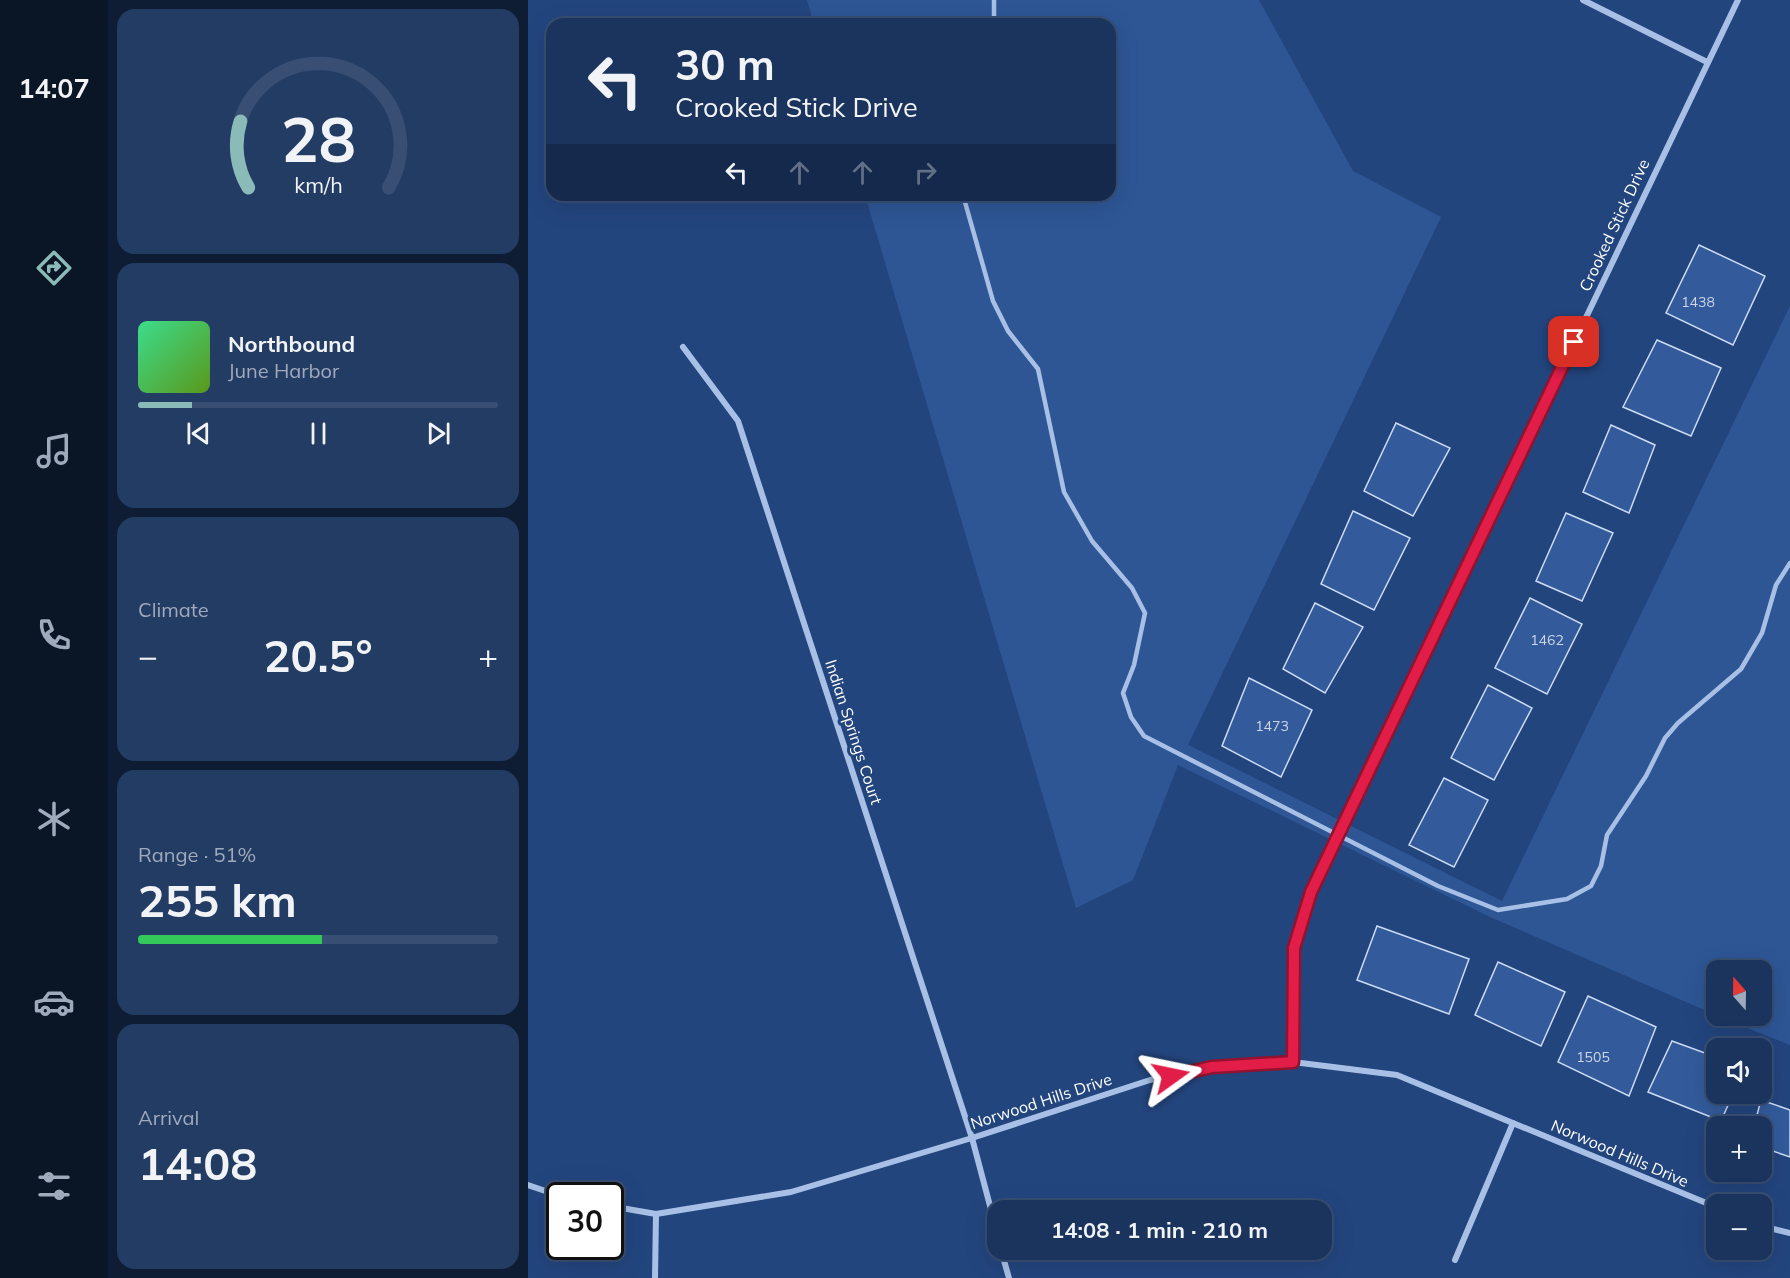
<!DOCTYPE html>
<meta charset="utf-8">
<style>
body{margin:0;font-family:Mulish,sans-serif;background:#233c64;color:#f1f3f6;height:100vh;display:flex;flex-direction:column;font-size:22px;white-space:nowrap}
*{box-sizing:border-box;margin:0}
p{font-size:20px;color:#9faabc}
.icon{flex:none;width:33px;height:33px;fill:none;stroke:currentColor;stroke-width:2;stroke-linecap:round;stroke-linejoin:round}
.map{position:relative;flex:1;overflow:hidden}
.details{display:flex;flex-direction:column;gap:9px;padding:9px;background:#0e1d34;width:420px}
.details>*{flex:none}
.top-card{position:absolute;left:18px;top:18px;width:570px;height:183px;border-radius:18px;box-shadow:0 6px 24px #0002,0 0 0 2px #384f73;background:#1a345e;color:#f1f3f6;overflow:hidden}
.needle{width:39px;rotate:340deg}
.tools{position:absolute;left:1178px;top:960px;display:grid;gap:12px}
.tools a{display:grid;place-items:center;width:66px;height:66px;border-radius:12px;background:#1a345e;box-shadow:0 6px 24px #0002,0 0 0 2px #384f73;font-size:30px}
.speed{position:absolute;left:18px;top:1182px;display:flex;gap:12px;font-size:30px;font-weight:700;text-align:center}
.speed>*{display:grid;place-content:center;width:78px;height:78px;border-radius:50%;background:#1a345e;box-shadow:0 6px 24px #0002,0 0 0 2px #384f73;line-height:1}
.speed .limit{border:3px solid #111;border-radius:9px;background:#fff;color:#111}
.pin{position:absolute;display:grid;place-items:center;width:51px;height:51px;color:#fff;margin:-26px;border-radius:12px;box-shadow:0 3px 9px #0006}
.me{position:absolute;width:66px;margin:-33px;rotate:78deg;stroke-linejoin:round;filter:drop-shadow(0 0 4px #0008)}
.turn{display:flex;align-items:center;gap:21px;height:126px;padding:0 30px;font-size:27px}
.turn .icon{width:78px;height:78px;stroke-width:2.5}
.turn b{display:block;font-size:42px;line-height:51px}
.lanes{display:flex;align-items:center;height:57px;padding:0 30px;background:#0003;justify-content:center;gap:30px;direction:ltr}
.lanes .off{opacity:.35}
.big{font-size:45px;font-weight:700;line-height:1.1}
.details .card{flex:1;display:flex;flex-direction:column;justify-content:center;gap:9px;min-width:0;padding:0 21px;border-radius:18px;background:#233c64}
.details .dial{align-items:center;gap:0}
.dial svg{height:156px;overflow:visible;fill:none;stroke:#384f73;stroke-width:7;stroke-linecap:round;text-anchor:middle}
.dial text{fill:#f1f3f6;stroke:none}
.song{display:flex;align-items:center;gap:18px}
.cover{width:72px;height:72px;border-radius:9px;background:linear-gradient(135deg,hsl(150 70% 55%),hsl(90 70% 35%))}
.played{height:6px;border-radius:3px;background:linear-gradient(90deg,#8bbbb9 15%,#384f73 15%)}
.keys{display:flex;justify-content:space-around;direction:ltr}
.heat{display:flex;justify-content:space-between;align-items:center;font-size:33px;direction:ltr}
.charge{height:9px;border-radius:4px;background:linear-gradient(90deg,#34c759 51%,#384f73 0)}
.trip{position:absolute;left:459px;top:1200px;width:345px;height:60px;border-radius:18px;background:#1a345e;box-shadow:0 6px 24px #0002,0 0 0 2px #384f73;font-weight:700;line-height:60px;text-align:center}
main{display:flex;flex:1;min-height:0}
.dock{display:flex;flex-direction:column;width:108px;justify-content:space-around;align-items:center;background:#0a1526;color:#9faabc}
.dock .icon{width:42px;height:42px}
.dock .active{color:#8bbbb9}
.dock b{font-size:27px;color:#f1f3f6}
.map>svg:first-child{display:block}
.green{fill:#2e5695}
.building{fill:#335b9b;stroke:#cbdbf5;stroke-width:1.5}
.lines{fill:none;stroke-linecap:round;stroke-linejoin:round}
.service{stroke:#a8c0e6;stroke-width:4.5}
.minor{stroke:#a8c0e6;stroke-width:6}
.route-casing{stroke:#92132f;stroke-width:15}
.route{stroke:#e11d48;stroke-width:10}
.labels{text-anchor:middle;stroke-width:6;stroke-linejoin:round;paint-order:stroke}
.number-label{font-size:14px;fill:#ccd6e6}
.street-label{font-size:16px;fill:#fff;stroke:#23457e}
</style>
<main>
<nav class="dock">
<b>14:07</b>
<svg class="icon active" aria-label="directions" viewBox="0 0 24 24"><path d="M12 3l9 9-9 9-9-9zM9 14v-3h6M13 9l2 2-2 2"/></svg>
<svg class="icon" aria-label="music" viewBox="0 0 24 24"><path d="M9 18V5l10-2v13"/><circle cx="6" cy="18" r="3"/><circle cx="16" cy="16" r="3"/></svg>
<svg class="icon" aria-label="phone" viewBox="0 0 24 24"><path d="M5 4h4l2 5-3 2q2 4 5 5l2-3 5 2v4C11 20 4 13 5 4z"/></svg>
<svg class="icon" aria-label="climate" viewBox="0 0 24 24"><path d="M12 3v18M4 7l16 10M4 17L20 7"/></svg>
<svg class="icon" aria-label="car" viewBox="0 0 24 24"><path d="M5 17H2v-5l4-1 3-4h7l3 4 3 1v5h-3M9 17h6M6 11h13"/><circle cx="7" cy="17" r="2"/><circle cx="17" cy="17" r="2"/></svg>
<svg class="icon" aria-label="filters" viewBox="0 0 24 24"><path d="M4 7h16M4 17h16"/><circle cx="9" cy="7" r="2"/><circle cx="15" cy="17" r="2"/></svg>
</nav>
<section class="details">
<div class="card dial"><svg viewBox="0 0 100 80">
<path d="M14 69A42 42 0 1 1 86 69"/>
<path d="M14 69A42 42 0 0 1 10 35" stroke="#8bbbb9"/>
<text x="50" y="56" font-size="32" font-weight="700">28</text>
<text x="50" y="72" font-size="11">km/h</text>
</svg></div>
<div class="card">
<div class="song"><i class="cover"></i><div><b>Northbound</b><p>June Harbor</p></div></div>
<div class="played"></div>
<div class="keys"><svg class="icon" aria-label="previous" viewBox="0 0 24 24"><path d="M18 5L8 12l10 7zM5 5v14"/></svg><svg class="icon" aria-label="pause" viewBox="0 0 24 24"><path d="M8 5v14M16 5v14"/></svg><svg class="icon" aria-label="next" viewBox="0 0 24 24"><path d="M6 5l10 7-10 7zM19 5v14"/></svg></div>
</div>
<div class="card"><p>Climate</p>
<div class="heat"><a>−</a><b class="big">20.5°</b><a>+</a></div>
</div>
<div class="card"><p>Range · 51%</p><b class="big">255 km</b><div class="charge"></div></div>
<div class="card"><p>Arrival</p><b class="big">14:08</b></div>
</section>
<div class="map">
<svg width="1262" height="1278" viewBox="0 0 1262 1278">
<rect width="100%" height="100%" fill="#23457e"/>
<path class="green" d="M279,0H731L825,171L913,217L660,745L974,901L1262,306V1045L1189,1016H1233V970H1188V1015L962,917L650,765L605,880L548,908L337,195H582V24H286Z"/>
<g class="building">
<path d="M1171,245L1237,276L1205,345L1138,313Z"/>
<path d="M1129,340L1193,368L1163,436L1095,407Z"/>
<path d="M868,423L922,448L885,516L836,491Z"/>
<path d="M1083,425L1127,445L1101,513L1055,492Z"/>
<path d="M825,511L882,538L846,610L793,584Z"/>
<path d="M1038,513L1085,533L1054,601L1008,581Z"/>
<path d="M1002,598L1054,624L1019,694L967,668Z"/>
<path d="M787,603L835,627L797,693L755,669Z"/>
<path d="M721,678L784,710L753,777L694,746Z"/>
<path d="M960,685L1004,708L966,780L923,758Z"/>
<path d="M916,778L960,800L926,867L881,845Z"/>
<path d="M849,926L941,959L921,1014L829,980Z"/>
<path d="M970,962L1037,992L1013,1046L947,1015Z"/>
<path d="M1060,996L1128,1027L1101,1096L1030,1062Z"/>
<path d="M1144,1041L1188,1057V1094H1205L1193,1121L1120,1092Z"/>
<path d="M1233,1100L1262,1110V1157L1233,1147V1126H1226Z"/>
</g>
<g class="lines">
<g class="service">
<path d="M466,24V0"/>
<path d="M435,195L465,301L480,331L510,369L536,492L564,541L604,588L617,613L606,665L595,693L603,717L616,736L910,886L970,910L1039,899L1063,886L1073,866L1079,835L1118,776L1137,738L1150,723L1213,669L1234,633L1248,585L1262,563"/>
</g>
<g class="minor">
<path d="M1055,0L1179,62"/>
<path d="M155,347L210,421L444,1138L470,1236"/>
<path d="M765,1062L766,948L783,892L1210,0"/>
<path d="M0,1185L32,1196"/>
<path d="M82,1206L128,1214L263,1192L444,1138L622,1080L684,1067L765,1062L869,1075L1188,1207"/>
<path d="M1233,1226L1262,1233"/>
<path d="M473,1250L481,1278"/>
<path d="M927,1260L985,1123"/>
<path d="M127,1278L128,1214"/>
</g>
</g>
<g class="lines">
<g class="route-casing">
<path id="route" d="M643,1076L684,1067L765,1062L766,948L783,892L1046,342"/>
</g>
<use href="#route" class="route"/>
</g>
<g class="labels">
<g class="number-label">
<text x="1170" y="307">1438</text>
<text x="1019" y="645">1462</text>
<text x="744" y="731">1473</text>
<text x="1065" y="1062">1505</text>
</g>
<g class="street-label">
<text transform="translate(1086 225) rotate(-65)" y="6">Crooked Stick Drive</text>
<text transform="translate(326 732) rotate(72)" y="6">Indian Springs Court</text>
<text transform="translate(513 1101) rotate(-18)" y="6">Norwood Hills Drive</text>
<text transform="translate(1092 1153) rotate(23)" y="6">Norwood Hills Drive</text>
</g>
</g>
</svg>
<div class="tools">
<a><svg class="needle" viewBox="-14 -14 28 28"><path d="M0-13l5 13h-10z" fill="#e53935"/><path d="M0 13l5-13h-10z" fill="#9faabc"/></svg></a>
<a><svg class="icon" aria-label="sound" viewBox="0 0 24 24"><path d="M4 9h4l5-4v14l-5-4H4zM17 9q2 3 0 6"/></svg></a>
<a>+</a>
<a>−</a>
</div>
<div class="speed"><div class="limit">30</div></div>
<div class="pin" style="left:1046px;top:342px;background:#d93025"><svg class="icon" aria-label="arrive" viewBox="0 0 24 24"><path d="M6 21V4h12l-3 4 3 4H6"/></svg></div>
<svg class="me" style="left:643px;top:1076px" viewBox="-20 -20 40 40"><path d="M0-17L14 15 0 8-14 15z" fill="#e11d48" stroke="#fff" stroke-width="4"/></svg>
<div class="trip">14:08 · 1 min · 210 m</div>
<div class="top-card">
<div class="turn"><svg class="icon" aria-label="left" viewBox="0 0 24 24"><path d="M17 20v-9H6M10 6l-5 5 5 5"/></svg><div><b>30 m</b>Crooked Stick Drive</div></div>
<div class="lanes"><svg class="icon" aria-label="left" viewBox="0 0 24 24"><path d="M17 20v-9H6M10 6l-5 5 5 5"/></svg><svg class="icon off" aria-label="ahead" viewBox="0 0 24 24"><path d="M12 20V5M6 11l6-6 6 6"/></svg><svg class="icon off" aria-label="ahead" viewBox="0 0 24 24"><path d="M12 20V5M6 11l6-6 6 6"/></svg><svg class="icon off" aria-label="right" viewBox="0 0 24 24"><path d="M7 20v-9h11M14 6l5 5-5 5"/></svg></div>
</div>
</div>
</main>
